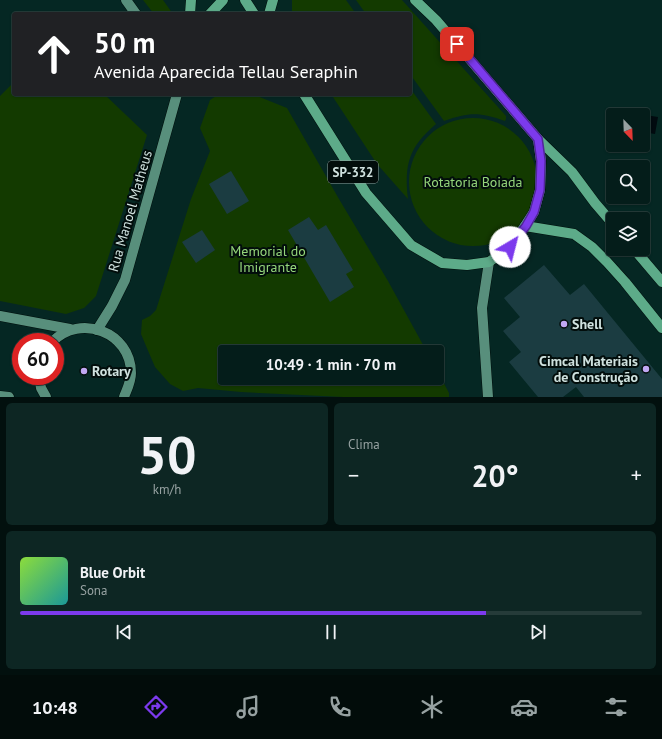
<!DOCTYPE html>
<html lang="pt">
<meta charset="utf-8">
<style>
body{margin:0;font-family:"PT Sans",sans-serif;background:#0d2623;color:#f1f3f6;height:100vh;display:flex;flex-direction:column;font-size:15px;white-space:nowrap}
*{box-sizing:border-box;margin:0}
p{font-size:13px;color:#97a2a2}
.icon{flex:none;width:22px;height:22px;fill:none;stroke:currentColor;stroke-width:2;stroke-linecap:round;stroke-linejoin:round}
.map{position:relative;height:397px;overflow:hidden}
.side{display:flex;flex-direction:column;gap:6px;padding:6px;background:#02100e;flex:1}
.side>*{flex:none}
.banner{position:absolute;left:12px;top:12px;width:400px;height:84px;border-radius:4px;box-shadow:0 1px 3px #0004,0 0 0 1px #253b39;background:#202124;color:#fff;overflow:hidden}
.needle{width:26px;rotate:157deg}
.tools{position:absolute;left:606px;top:108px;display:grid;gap:8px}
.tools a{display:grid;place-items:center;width:44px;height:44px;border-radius:4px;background:#041d1a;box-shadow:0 1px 3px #0004,0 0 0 1px #253b39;font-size:20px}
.speed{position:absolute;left:12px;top:333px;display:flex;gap:8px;font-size:20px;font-weight:700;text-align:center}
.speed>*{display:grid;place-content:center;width:52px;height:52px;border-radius:50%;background:#041d1a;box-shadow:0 1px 3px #0004,0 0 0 1px #253b39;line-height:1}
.speed .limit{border:6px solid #d22;background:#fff;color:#111}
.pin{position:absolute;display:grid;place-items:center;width:34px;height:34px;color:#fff;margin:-17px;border-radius:8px;box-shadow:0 2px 6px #0006}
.me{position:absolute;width:44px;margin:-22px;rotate:37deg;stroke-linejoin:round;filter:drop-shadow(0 0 3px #0008)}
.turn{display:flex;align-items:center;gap:14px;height:84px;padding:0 16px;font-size:18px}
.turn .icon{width:52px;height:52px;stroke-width:2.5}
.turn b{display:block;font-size:28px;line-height:34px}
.big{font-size:30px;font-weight:800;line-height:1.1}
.side .card{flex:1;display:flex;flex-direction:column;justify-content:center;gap:6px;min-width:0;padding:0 14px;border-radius:6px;background:#0d2623}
.side .dial{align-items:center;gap:0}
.dial b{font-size:52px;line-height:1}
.song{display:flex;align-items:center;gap:12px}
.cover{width:48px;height:48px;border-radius:6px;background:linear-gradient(135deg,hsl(90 70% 55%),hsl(180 70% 35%))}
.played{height:4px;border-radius:2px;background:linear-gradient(90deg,#7c3aed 75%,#253b39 75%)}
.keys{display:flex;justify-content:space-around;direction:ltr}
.heat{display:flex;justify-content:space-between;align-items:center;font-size:22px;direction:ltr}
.side .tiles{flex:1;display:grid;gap:6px;grid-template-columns:1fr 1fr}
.card:last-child{grid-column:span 2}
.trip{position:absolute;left:218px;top:345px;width:226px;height:40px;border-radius:4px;background:#041d1a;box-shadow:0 1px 3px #0004,0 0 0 1px #253b39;font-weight:800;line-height:40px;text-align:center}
.tabs{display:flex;height:64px;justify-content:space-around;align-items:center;background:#020c0a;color:#97a2a2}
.tabs .icon{width:28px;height:28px}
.tabs .active{color:#7c3aed}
.tabs b{font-size:18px;color:#f1f3f6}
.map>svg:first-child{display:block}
.green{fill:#133a00}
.water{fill:#010a0f}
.building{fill:#1b3c41}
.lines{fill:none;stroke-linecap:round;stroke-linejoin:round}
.secondary-casing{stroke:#000f0c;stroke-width:11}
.primary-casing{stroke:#000f0c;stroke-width:11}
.secondary{stroke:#588f7c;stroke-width:10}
.primary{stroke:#5dab89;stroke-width:10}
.route-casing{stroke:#51269a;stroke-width:10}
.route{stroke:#7c3aed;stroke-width:7}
.poi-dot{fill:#c1a8f3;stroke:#020d0b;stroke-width:1.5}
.labels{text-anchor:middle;stroke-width:4;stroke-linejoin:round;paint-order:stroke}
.shield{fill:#020d0b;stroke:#92a29f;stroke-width:1}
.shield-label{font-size:13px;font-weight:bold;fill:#d0e2df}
.park-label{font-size:14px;fill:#95d67b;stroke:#020d0b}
.street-label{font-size:14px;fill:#d0e2df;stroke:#020d0b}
.poi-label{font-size:14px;font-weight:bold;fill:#d0e2df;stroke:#020d0b;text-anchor:start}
</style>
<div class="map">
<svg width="662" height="397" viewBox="0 0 662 397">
<rect width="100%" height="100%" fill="#052723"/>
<g class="green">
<path d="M143,0H163L173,14H154Z"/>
<path d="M292,0H346L356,14H292Z"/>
<path d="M356,0H402L506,116V119L505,121C480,112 469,112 444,121L410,74V14H366Z"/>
<path d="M14,82V94H104L147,135L96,296L84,308L66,314L0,301V96Z"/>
<path d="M410,88L436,124C409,147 404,164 408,199L377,164L331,94H410Z"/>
<path d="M219,94H252L287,108L339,199L388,281L427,352H225V378H437V370L449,393V397H343L241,392L198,388L183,391L170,384L155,367L146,346L141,334L142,320L150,316L156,310L191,199L210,151L200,128L210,100Z"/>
<circle cx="473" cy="182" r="64"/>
</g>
<path class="water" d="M625,112L658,117L655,134L643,132V115H625Z"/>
<g class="building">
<path d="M231,171L249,201L227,214L209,184Z"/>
<path d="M309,217L318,230L326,225L353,270L346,274L354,287L330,302L288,230Z"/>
<path d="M202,230L215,250L196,263L182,242Z"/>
<path d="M544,265L570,295L584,284L662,379V397H584L576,387L563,397H538L509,362L521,352L503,331L520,317L504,298Z"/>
<path d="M328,378H345L332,386Z"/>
</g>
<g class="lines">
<g class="secondary-casing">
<g id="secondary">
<path d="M126,0L136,14"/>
<path d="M0,316L70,329"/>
<path d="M97,330L112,306L125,280L177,94"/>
<path d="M52,342C80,313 131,332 131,373C131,382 127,389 124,397"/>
<path d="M39,376L41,388L46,397"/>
<path d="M0,396L9,397"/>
<path d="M488,397L482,308L489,262"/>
</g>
</g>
<g class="primary-casing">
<g id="primary">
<path d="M245,0L254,14"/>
<path d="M415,0L436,20L538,139L572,172L595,203L613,224"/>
<path d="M190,14L191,0"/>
<path d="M210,14L223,0"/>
<path d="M269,14L273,0"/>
<path d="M304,94L366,193L411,245L442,263L467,265L489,262L510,247L525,226L534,212L540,190L541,161L538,139"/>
<path d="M525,226L574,234L592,247L607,262L625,282L662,328"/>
<path d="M634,249L662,282"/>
</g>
</g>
<use href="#secondary" class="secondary"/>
<use href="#primary" class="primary"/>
</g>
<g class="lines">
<g class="route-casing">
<path id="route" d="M457,44L538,139L541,161L540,190L534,212L526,226L510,247"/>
</g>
<use href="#route" class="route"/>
</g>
<g class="poi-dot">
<circle cx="564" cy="324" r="4"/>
<circle cx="646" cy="369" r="4"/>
<circle cx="84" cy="371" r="4"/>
</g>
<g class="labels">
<rect class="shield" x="328" y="161" width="50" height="22" rx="3"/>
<g class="shield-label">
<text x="353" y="177">SP-332</text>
</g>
<g class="park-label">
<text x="473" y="187">Rotatoria Boiada</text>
<text x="268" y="256">Memorial do<tspan x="268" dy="16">Imigrante</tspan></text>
</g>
<g class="street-label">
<text transform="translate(130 211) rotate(-74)" y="5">Rua Manoel Matheus</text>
</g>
<g class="poi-label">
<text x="572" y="329">Shell</text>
<text x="638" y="366" text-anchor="end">Cimcal Materiais<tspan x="638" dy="16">de Construção</tspan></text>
<text x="92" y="376">Rotary</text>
</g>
</g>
</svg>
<div class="tools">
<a><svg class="needle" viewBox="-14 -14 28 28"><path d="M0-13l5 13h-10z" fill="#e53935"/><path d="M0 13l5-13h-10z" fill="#97a2a2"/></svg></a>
<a><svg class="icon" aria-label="search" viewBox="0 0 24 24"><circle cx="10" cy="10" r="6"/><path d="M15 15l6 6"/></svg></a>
<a><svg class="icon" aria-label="layers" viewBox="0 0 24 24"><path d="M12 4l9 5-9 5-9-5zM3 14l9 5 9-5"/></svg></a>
</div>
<div class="speed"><div class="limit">60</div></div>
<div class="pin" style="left:457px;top:44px;background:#d93025"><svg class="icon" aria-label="arrive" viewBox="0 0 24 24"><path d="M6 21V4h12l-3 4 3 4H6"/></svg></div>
<svg class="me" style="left:510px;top:247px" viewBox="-20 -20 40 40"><circle r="19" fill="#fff"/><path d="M0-13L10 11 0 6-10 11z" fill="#7c3aed"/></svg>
<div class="trip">10:49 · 1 min · 70 m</div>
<div class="banner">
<div class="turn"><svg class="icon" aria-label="ahead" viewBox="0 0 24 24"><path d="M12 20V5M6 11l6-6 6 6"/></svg><div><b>50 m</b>Avenida Aparecida Tellau Seraphin</div></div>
</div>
</div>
<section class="side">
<div class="tiles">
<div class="card dial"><b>50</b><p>km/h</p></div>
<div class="card"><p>Clima</p>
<div class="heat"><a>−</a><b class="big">20°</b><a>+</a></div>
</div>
<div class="card">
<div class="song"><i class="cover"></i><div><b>Blue Orbit</b><p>Sona</p></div></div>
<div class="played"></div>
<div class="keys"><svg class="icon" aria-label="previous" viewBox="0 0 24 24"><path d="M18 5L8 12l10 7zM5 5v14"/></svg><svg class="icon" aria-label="pause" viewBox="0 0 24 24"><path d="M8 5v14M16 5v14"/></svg><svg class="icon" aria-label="next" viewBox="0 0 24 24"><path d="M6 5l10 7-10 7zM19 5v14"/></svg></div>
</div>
</div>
</section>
<nav class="tabs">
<b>10:48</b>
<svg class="icon active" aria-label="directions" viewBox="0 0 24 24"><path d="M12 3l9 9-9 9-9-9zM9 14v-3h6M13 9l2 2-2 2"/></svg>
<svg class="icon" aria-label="music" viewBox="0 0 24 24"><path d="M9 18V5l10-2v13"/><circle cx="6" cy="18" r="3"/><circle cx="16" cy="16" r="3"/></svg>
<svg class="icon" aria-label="phone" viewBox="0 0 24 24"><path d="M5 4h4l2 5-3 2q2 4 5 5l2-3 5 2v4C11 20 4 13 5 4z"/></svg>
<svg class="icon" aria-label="climate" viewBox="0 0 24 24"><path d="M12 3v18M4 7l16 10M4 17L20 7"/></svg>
<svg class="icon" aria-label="car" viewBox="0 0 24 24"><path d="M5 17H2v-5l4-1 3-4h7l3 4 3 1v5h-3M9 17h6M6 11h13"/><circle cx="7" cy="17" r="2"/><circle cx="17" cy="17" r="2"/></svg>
<svg class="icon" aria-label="filters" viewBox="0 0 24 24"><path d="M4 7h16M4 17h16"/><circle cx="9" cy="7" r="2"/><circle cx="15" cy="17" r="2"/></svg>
</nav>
